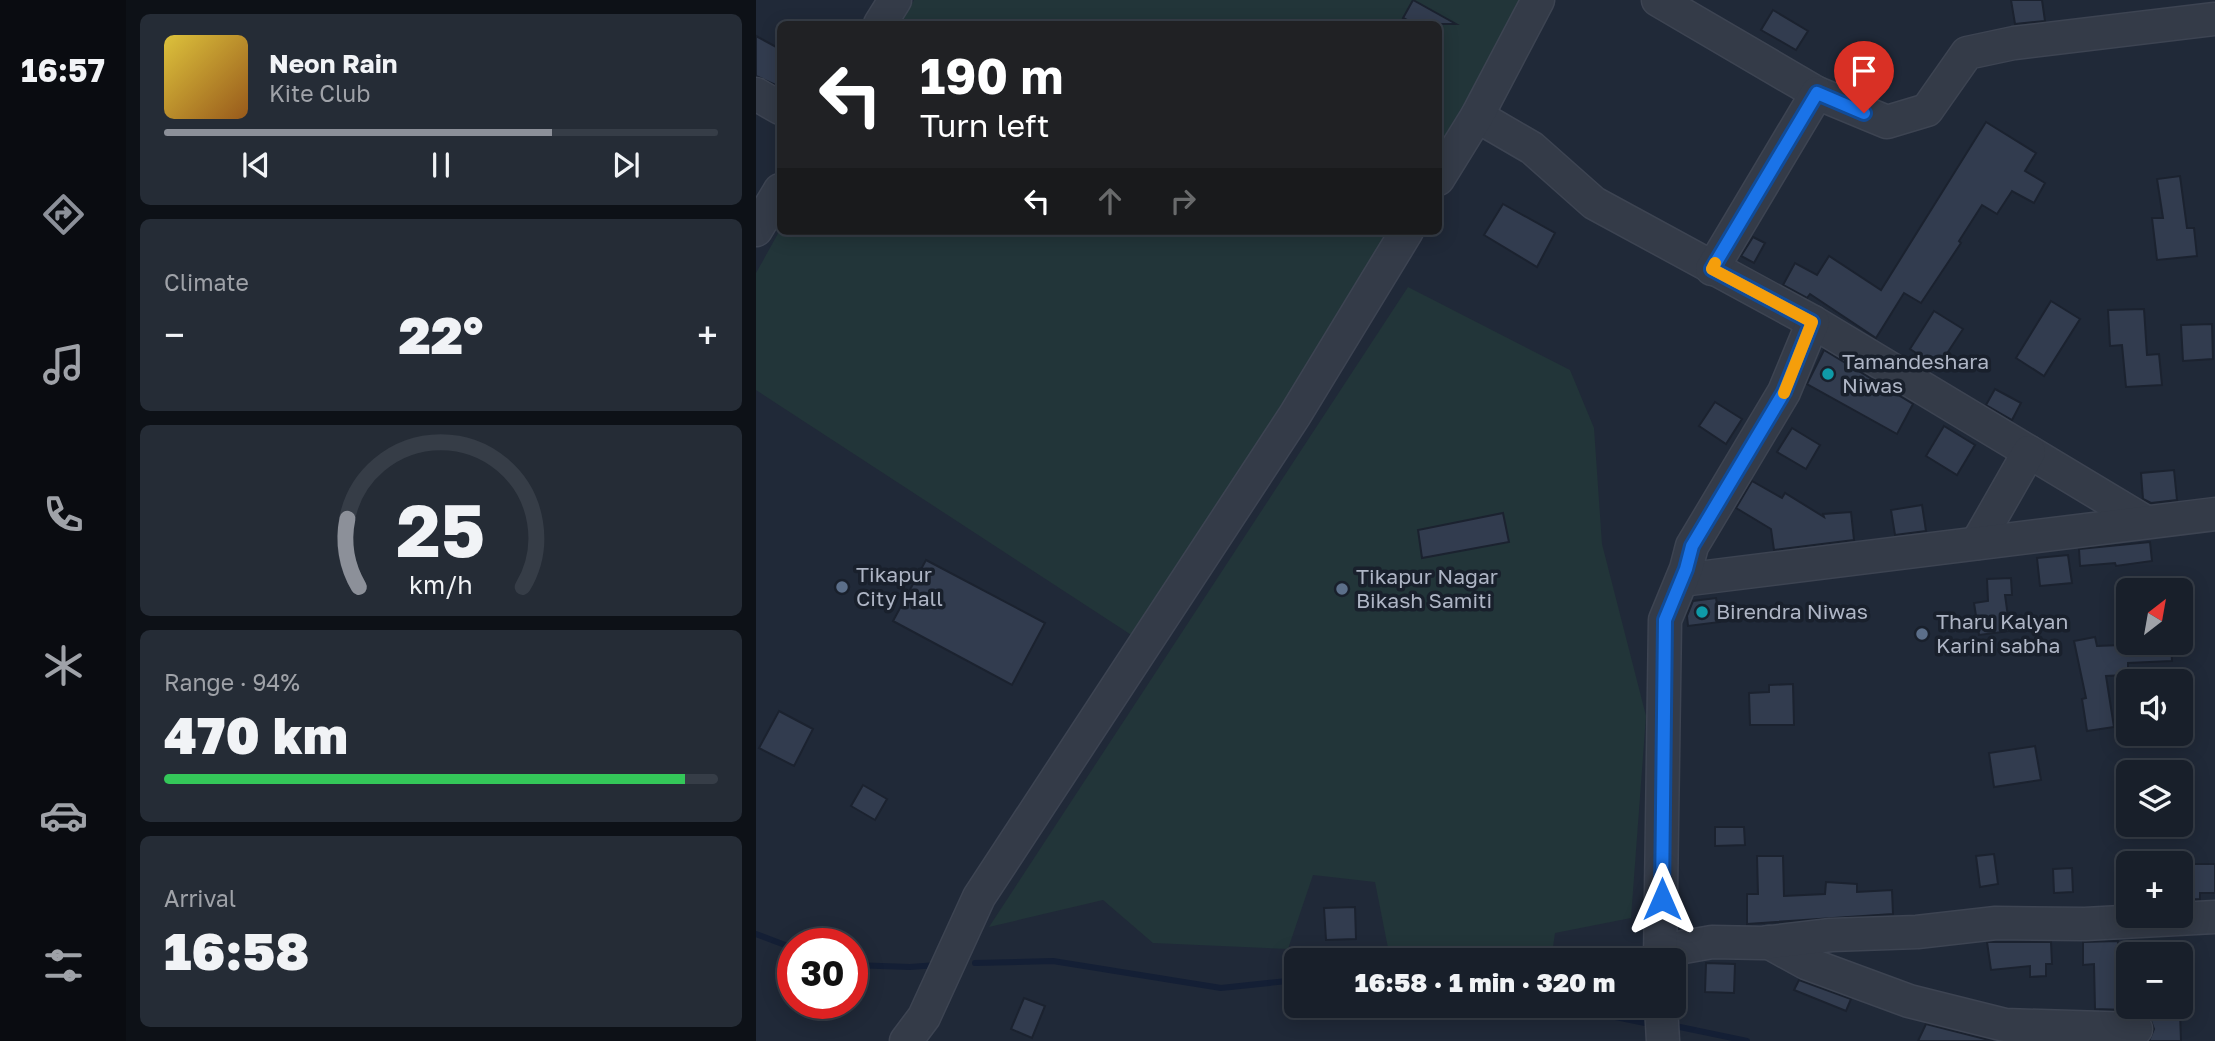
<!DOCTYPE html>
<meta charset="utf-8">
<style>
body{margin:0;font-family:"Golos Text",sans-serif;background:#252c36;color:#f1f3f6;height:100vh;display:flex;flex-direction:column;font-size:26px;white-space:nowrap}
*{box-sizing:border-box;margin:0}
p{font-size:23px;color:#9fa2a8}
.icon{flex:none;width:38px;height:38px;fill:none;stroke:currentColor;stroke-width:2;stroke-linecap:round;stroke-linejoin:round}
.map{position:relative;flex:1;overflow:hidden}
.drawer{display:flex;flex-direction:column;gap:14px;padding:14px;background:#0d1117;width:630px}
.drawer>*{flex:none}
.guide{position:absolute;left:21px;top:21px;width:665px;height:214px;border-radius:10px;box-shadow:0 4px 18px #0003,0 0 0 2px #363d47;background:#202124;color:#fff;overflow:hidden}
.needle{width:46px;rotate:31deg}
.tools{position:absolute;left:1360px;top:578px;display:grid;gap:14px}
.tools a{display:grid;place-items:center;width:77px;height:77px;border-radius:10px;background:#181f2a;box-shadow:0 4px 18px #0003,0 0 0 2px #363d47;font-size:35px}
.speed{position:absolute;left:21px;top:928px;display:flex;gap:14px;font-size:35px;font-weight:700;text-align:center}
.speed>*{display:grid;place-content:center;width:91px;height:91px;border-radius:50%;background:#181f2a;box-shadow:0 4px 18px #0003,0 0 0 2px #363d47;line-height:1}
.speed .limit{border:10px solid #d22;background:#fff;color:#111}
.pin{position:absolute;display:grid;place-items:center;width:60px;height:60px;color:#fff;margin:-72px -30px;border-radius:50% 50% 50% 0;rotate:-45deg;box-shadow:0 0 7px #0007}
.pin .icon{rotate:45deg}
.me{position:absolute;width:77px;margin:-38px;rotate:0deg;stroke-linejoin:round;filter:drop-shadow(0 0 5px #0008)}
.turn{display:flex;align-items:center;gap:24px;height:147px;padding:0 28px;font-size:32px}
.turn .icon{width:91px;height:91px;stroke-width:2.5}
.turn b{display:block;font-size:49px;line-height:60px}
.lanes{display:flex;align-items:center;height:66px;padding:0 28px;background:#0003;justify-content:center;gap:35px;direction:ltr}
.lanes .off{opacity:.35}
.big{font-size:52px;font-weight:800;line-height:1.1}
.drawer .widget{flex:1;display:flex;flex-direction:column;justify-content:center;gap:10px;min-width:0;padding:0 24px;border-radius:10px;background:#252c36}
.drawer .dial{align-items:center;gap:0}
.dial svg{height:182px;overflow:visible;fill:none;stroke:#363d47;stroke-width:7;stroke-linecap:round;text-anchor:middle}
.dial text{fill:#f1f3f6;stroke:none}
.song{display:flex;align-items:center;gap:21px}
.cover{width:84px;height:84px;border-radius:10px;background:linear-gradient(135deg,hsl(50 70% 55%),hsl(30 70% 35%))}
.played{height:7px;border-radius:4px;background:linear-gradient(90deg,#8c9099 70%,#363d47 70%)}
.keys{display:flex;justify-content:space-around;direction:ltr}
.heat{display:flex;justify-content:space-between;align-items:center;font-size:38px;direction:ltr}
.charge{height:10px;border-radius:5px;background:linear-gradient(90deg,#34c759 94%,#363d47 0)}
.trip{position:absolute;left:528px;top:948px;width:402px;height:70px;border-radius:10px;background:#181f2a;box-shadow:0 4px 18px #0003,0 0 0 2px #363d47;font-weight:800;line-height:70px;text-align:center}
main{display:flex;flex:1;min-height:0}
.tab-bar{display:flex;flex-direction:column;width:126px;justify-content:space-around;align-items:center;background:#0a0c11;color:#9fa2a8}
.tab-bar .icon{width:49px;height:49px}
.tab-bar .on{color:#8c9099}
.tab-bar b{font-size:32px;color:#f1f3f6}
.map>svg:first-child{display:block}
.green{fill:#223539}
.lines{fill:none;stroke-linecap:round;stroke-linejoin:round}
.stream{stroke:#141f35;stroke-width:6}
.building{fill:#323c4f;stroke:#1b222f;stroke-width:2}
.minor-casing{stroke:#3d4452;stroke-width:35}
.minor{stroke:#343b48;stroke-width:32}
.route-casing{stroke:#114b97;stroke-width:18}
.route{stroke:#1a73e8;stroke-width:12}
.slow{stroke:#f59e0b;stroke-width:12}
.culture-dot{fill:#0f9aa8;stroke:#19202c;stroke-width:2.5}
.service-dot{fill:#5c6f8a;stroke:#19202c;stroke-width:2.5}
.labels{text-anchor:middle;stroke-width:7;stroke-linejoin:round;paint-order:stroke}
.poi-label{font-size:21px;fill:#aeb5c5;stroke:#19202c;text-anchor:start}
</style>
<main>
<nav class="tab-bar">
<b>16:57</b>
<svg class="icon on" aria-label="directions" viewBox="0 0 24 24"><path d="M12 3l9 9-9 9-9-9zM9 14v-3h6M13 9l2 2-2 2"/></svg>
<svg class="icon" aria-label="music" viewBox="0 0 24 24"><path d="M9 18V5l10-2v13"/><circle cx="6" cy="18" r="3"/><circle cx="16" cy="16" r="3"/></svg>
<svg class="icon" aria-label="phone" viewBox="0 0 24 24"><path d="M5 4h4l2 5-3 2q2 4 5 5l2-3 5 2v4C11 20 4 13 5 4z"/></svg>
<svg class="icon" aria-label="climate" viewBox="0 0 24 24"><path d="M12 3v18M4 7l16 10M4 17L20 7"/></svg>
<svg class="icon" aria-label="car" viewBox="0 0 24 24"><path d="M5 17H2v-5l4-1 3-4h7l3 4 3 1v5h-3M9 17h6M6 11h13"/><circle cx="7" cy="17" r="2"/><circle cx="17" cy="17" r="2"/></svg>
<svg class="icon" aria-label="filters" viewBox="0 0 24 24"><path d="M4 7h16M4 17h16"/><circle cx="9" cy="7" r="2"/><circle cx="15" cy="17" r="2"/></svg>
</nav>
<section class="drawer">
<div class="widget">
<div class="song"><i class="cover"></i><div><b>Neon Rain</b><p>Kite Club</p></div></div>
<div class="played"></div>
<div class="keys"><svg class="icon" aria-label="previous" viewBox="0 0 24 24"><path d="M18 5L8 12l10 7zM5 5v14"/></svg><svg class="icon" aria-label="pause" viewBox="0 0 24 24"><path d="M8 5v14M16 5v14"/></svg><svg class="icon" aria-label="next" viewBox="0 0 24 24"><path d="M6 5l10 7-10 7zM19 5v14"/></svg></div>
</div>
<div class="widget"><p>Climate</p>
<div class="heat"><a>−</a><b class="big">22°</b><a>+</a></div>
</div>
<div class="widget dial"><svg viewBox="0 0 100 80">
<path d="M14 69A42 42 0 1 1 86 69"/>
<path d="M14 69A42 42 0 0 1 9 39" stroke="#8c9099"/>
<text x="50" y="56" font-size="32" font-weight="700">25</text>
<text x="50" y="72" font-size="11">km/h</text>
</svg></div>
<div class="widget"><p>Range · 94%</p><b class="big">470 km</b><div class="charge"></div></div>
<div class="widget"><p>Arrival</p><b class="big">16:58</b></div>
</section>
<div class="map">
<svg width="1459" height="1041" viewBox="0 0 1459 1041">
<rect width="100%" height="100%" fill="#202938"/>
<g class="green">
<path d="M158,0H764L769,1L683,146L682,24H144Z"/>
<path d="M24,230V231H632L486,475L380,638L0,390V273Z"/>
<path d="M652,287L814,370L838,428L846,544L890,716L875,918L799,933L795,961L634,958L619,882L557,875L532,949L397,943L347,900L233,927Z"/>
</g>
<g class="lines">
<g class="stream">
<path d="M0,934L37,948"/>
<path d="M219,963L297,961L465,988L541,980"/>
<path d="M96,965L154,967L181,965"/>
<path d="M678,1006L714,1014L777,1006"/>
<path d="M805,1006L894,1024"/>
<path d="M919,1026L991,1041"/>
</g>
</g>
<g class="building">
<path d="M657,0L700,24H659L647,18Z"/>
<path d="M1255,0H1286L1289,21L1259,24Z"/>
<path d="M1017,10L1052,31L1040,50L1005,30Z"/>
<path d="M0,36L24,49V87L0,76Z"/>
<path d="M1230,122L1280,153L1269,171L1289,183L1278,203L1256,191L1241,214L1226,205L1203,241L1205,243L1165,303L1148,293L1120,338L1054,294L1051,298L1027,285L1039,263L1061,275L1073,256L1125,290Z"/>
<path d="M1424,176L1431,228H1438L1441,256L1401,260L1396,218H1407L1401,179Z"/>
<path d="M747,204L799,233L781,267L728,235Z"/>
<path d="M997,237L1009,243L998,263L985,256Z"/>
<path d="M1295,301L1324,319L1288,376L1260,358Z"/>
<path d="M1388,309L1391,355L1403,354L1406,385L1370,387L1366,345L1354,346L1352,310Z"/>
<path d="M1178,311L1207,329L1182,367L1154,349Z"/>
<path d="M1456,324L1457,359L1427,361L1425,325Z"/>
<path d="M1068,350L1157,404L1141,434L1051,384Z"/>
<path d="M1239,389L1265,403L1256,420L1230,405Z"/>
<path d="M959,402L986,419L970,444L943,426Z"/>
<path d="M1188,426L1219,445L1201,475L1170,456Z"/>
<path d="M1036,428L1064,445L1050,469L1021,452Z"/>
<path d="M1418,470L1421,500L1395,503L1387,499L1385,473Z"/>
<path d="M996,481L1026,498L1029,493L1068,517L1067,514L1095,512L1098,540L1018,550L1015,529L980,508Z"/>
<path d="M1166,505L1170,531L1139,535L1135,510Z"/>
<path d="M747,513L753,542L666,558L662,530Z"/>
<path d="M1394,542L1396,561L1360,566L1359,563L1324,566L1323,549Z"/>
<path d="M1312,555L1316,583L1284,586L1281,558Z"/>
<path d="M170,560L289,623L256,685L137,621Z"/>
<path d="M1255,578L1256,595H1249L1254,631L1223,635L1218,603L1232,601L1231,579Z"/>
<path d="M960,598L964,622L932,626L931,616L937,601Z"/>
<path d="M1339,637L1341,646L1415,643L1416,661L1372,663V675L1350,676L1358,727L1331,731L1326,699L1330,698L1318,641Z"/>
<path d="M1037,684L1038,725H994L993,693L1013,692V685Z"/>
<path d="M23,711L57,729L38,766L3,748Z"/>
<path d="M1279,746L1285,780L1238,787L1233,753Z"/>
<path d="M107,785L131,799L119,820L95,806Z"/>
<path d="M959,827H988L989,845L959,846Z"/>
<path d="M1238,854L1242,884L1224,887L1220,856Z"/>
<path d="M1001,856H1027L1028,896L1069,894L1070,882L1101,884V892L1136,890L1137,914L991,924V894H1002Z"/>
<path d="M1424,864H1459V893H1444V899L1424,900Z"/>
<path d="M1316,868L1317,892L1298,893L1297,869Z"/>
<path d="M599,907L600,939L570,940L568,908Z"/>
<path d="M1362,941L1363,992H1368L1369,1010L1339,1009L1338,964L1327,965V942Z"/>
<path d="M1231,942H1295L1296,964H1290V976L1274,977V966L1235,970Z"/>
<path d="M950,963L979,964L978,993L949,992Z"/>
<path d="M1043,980L1095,999L1090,1011L1038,990Z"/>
<path d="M268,998L289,1006L276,1038L255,1029Z"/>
<path d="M1424,1012L1425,1041H1393L1398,1029L1392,1013Z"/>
<path d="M1170,1024L1237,1041H1162Z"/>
</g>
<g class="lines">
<g class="minor-casing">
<g id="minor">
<path d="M902,0L1061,93L1131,122L1171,110L1211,53L1258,43L1459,19"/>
<path d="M124,24L139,0"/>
<path d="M0,94L24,108"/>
<path d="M721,116L776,148L838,203L1057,322L1388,521"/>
<path d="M682,179L721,116L782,0"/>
<path d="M0,230L24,190"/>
<path d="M956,269L1061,93"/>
<path d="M1221,543L1273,452"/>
<path d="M926,580L1459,514"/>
<path d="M1012,942L1050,963L1153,1001L1249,1025L1380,1029"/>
<path d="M905,951L956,942L1007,943L1075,935L1161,932L1240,923L1329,924L1459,917"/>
<path d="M904,961L909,620L930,569L936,546L1028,392L1057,322"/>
<path d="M905,1006L907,1041"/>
<path d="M150,1041L168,1017L223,897L539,415L651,231"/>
</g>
</g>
<use href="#minor" class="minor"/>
</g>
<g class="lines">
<g class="route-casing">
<path id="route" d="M906,899L909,620L930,569L936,546L1028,392L1056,322L956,269L1061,93L1108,113"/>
</g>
<use href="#route" class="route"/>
<path class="slow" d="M959,263L956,269L1056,322L1028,393"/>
</g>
<g class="culture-dot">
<circle cx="1072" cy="374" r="7"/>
<circle cx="946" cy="612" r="7"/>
</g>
<g class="service-dot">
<circle cx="86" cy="587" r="7"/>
<circle cx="586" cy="589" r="7"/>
<circle cx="1166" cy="634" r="7"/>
</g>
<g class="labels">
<g class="poi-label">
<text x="1086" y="369">Tamandeshara<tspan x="1086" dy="24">Niwas</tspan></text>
<text x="100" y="582">Tikapur<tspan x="100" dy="24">City Hall</tspan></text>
<text x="600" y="584">Tikapur Nagar<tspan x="600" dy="24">Bikash Samiti</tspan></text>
<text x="960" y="619">Birendra Niwas</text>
<text x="1180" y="629">Tharu Kalyan<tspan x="1180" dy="24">Karini sabha</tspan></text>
</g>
</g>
</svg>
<div class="tools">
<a><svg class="needle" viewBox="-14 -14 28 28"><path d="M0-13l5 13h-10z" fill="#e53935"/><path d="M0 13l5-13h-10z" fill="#9fa2a8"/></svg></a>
<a><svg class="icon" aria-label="sound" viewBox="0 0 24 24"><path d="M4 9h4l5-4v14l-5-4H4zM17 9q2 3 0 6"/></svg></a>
<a><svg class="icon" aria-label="layers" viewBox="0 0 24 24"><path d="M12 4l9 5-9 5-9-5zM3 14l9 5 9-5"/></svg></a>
<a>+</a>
<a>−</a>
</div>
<div class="speed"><div class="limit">30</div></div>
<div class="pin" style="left:1108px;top:113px;background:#d93025"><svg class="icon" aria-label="arrive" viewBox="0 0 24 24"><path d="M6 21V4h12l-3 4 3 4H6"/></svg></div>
<svg class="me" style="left:906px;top:899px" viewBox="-20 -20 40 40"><path d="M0-17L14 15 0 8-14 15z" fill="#1a73e8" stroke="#fff" stroke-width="4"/></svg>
<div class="trip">16:58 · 1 min · 320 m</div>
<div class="guide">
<div class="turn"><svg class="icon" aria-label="left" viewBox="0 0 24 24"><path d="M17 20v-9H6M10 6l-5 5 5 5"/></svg><div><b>190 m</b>Turn left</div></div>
<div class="lanes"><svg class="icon" aria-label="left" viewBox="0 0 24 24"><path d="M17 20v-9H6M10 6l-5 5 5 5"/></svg><svg class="icon off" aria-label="ahead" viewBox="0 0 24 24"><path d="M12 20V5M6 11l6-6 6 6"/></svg><svg class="icon off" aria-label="right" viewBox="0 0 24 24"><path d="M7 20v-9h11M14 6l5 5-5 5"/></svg></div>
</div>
</div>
</main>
